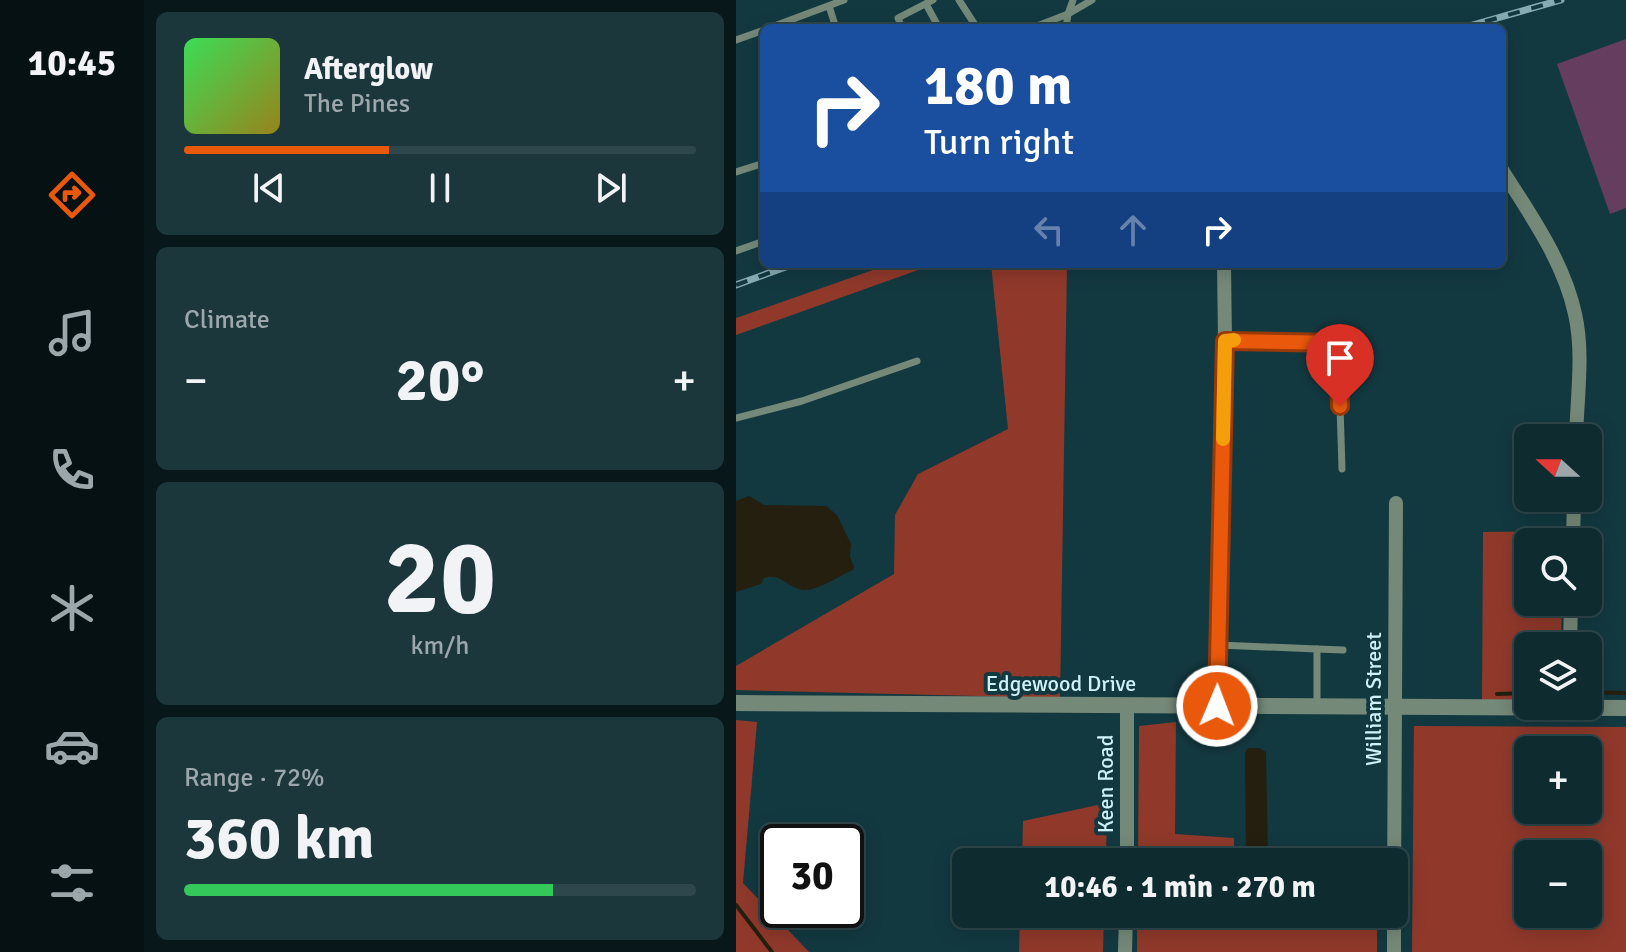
<!DOCTYPE html>
<meta charset="utf-8">
<style>
body{margin:0;font-family:Signika,sans-serif;background:#1c373c;color:#f1f3f6;height:100vh;display:flex;flex-direction:column;font-size:30px;white-space:nowrap}
*{box-sizing:border-box;margin:0}
p{font-size:26px;color:#9ba7ab}
.icon{flex:none;width:44px;height:44px;fill:none;stroke:currentColor;stroke-width:2;stroke-linecap:round;stroke-linejoin:round}
.map{position:relative;flex:1;overflow:hidden}
.sheet{display:flex;flex-direction:column;gap:12px;padding:12px;background:#08181a;width:592px}
.sheet>*{flex:none}
.top-card{position:absolute;left:24px;top:24px;width:746px;height:244px;border-radius:12px;box-shadow:0 4px 20px #0003,0 0 0 2px #2e474c;background:#1a4fa0;color:#fff;overflow:hidden}
.needle{width:52px;rotate:291deg}
.buttons{position:absolute;left:778px;top:424px;display:grid;gap:16px}
.buttons a{display:grid;place-items:center;width:88px;height:88px;border-radius:12px;background:#0e2b30;box-shadow:0 4px 20px #0003,0 0 0 2px #2e474c;font-size:40px}
.speed{position:absolute;left:24px;top:824px;display:flex;gap:16px;font-size:40px;font-weight:700;text-align:center}
.speed>*{display:grid;place-content:center;width:104px;height:104px;border-radius:50%;background:#0e2b30;box-shadow:0 4px 20px #0003,0 0 0 2px #2e474c;line-height:1}
.speed .limit{border:4px solid #111;border-radius:12px;background:#fff;color:#111}
.pin{position:absolute;display:grid;place-items:center;width:68px;height:68px;color:#fff;margin:-82px -34px;border-radius:50% 50% 50% 0;rotate:-45deg;box-shadow:0 0 8px #0007}
.pin .icon{rotate:45deg}
.me{position:absolute;width:88px;margin:-44px;rotate:1deg;stroke-linejoin:round;filter:drop-shadow(0 0 6px #0008)}
.turn{display:flex;align-items:center;gap:28px;height:168px;padding:0 32px;font-size:36px}
.turn .icon{width:104px;height:104px;stroke-width:2.5}
.turn b{display:block;font-size:56px;line-height:68px}
.lanes{display:flex;align-items:center;height:76px;padding:0 32px;background:#0003;justify-content:center;gap:40px;direction:ltr}
.lanes .off{opacity:.35}
.big{font-size:60px;font-weight:700;line-height:1.1}
.sheet .card{flex:1;display:flex;flex-direction:column;justify-content:center;gap:12px;min-width:0;padding:0 28px;border-radius:12px;background:#1c373c}
.sheet .dial{align-items:center;gap:0}
.dial b{font-size:104px;line-height:1}
.song{display:flex;align-items:center;gap:24px}
.cover{width:96px;height:96px;border-radius:12px;background:linear-gradient(135deg,hsl(130 70% 55%),hsl(50 70% 35%))}
.played{height:8px;border-radius:4px;background:linear-gradient(90deg,#ea580c 40%,#2e474c 40%)}
.keys{display:flex;justify-content:space-around;direction:ltr}
.heat{display:flex;justify-content:space-between;align-items:center;font-size:44px;direction:ltr}
.charge{height:12px;border-radius:6px;background:linear-gradient(90deg,#34c759 72%,#2e474c 0)}
.trip{position:absolute;left:216px;top:848px;width:456px;height:80px;border-radius:12px;background:#0e2b30;box-shadow:0 4px 20px #0003,0 0 0 2px #2e474c;font-weight:700;line-height:80px;text-align:center}
main{display:flex;flex:1;min-height:0}
.menu{display:flex;flex-direction:column;width:144px;justify-content:space-around;align-items:center;background:#061113;color:#9ba7ab}
.menu .icon{width:56px;height:56px}
.menu .selected{color:#ea580c}
.menu b{font-size:36px;color:#f1f3f6}
.map>svg:first-child{display:block}
.green{fill:#90392b;fill-rule:evenodd}
.water{fill:#251f0f}
.lines{fill:none;stroke-linecap:round;stroke-linejoin:round}
.stream{stroke:#251f0f;stroke-width:4}
.building{fill:#643d5f}
.service{stroke:#758979;stroke-width:7}
.minor{stroke:#758979;stroke-width:14}
.tertiary{stroke:#758979;stroke-width:16}
.rail-casing{stroke:#87abb2;stroke-width:7}
.rail{stroke:#133940;stroke-width:4;stroke-dasharray:12;stroke-linecap:butt}
.route-casing{stroke:#983908;stroke-width:20}
.route{stroke:#ea580c;stroke-width:14}
.slow{stroke:#f59e0b;stroke-width:14}
.labels{text-anchor:middle;stroke-width:8;stroke-linejoin:round;paint-order:stroke}
.street-label{font-size:22px;fill:#cff1f8;stroke:#133940}
</style>
<main>
<nav class="menu">
<b>10:45</b>
<svg class="icon selected" aria-label="directions" viewBox="0 0 24 24"><path d="M12 3l9 9-9 9-9-9zM9 14v-3h6M13 9l2 2-2 2"/></svg>
<svg class="icon" aria-label="music" viewBox="0 0 24 24"><path d="M9 18V5l10-2v13"/><circle cx="6" cy="18" r="3"/><circle cx="16" cy="16" r="3"/></svg>
<svg class="icon" aria-label="phone" viewBox="0 0 24 24"><path d="M5 4h4l2 5-3 2q2 4 5 5l2-3 5 2v4C11 20 4 13 5 4z"/></svg>
<svg class="icon" aria-label="climate" viewBox="0 0 24 24"><path d="M12 3v18M4 7l16 10M4 17L20 7"/></svg>
<svg class="icon" aria-label="car" viewBox="0 0 24 24"><path d="M5 17H2v-5l4-1 3-4h7l3 4 3 1v5h-3M9 17h6M6 11h13"/><circle cx="7" cy="17" r="2"/><circle cx="17" cy="17" r="2"/></svg>
<svg class="icon" aria-label="filters" viewBox="0 0 24 24"><path d="M4 7h16M4 17h16"/><circle cx="9" cy="7" r="2"/><circle cx="15" cy="17" r="2"/></svg>
</nav>
<section class="sheet">
<div class="card">
<div class="song"><i class="cover"></i><div><b>Afterglow</b><p>The Pines</p></div></div>
<div class="played"></div>
<div class="keys"><svg class="icon" aria-label="previous" viewBox="0 0 24 24"><path d="M18 5L8 12l10 7zM5 5v14"/></svg><svg class="icon" aria-label="pause" viewBox="0 0 24 24"><path d="M8 5v14M16 5v14"/></svg><svg class="icon" aria-label="next" viewBox="0 0 24 24"><path d="M6 5l10 7-10 7zM19 5v14"/></svg></div>
</div>
<div class="card"><p>Climate</p>
<div class="heat"><a>−</a><b class="big">20°</b><a>+</a></div>
</div>
<div class="card dial"><b>20</b><p>km/h</p></div>
<div class="card"><p>Range · 72%</p><b class="big">360 km</b><div class="charge"></div></div>
</section>
<div class="map">
<svg width="890" height="952" viewBox="0 0 890 952">
<rect width="100%" height="100%" fill="#133940"/>
<g class="green">
<path d="M154,264H199L0,335V318Z"/>
<path d="M255,264H331L324,698L0,690V666L158,574L159,515L182,474L272,429Z"/>
<path d="M828,531V542H792V602H826L825,646H792V701H746L747,532Z"/>
<path d="M0,720L21,722L7,883L73,952H0Z"/>
<path d="M440,722L439,834L498,838V862H402L403,726Z"/>
<path d="M678,726L890,727V952H676ZM852,750V810H792V750ZM792,854H852V914H792Z"/>
<path d="M371,803L370,862H286L287,821Z"/>
<path d="M284,914H368L367,952H283Z"/>
<rect x="401" y="914" width="240" height="38"/>
</g>
<g class="water">
<path d="M13,496L28,505L90,506L101,515L115,544L114,557L118,567L117,570C103,576 83,590 69,590C51,589 46,572 28,578L25,584L0,592V501Z"/>
<path d="M512,748H523L530,752L532,857L529,862H512L510,856L509,753Z"/>
</g>
<g class="lines">
<g class="stream">
<path d="M852,692L890,693"/>
<path d="M761,694L792,693"/>
<path d="M0,905L36,952"/>
</g>
</g>
<path class="building" d="M890,39V208L874,214L821,64Z"/>
<g class="lines">
<g class="service">
<path d="M223,0L241,28"/>
<path d="M190,4L203,28"/>
<path d="M93,6L100,28"/>
<path d="M332,14L356,0"/>
<path d="M332,14L337,0"/>
<path d="M33,28L108,0"/>
<path d="M166,28L162,18L197,0"/>
<path d="M296,28L332,14L330,28"/>
<path d="M0,40L28,30"/>
<path d="M0,172L28,163"/>
<path d="M0,251L28,241"/>
<path d="M489,341L602,343L606,469"/>
<path d="M0,418L66,401L181,361"/>
<path d="M482,645L581,649V704"/>
<path d="M581,649L607,650"/>
</g>
<g class="minor">
<path d="M766,170C794,214 828,262 839,314C848,353 841,398 840,438"/>
<path d="M837,542L838,498"/>
<path d="M834,646L835,602"/>
<path d="M391,705V862"/>
<path d="M481,706L489,341L488,264"/>
<path d="M658,895L660,503"/>
<path d="M389,952L390,914"/>
<path d="M658,952V914"/>
</g>
<path class="tertiary" d="M0,703L890,708"/>
<g class="rail-casing">
<g id="rail">
<path d="M726,28L825,0"/>
<path d="M0,285L58,264"/>
</g>
</g>
<use href="#rail" class="rail"/>
</g>
<g class="lines">
<g class="route-casing">
<path id="route" d="M481,706L489,341L602,343L604,406"/>
</g>
<use href="#route" class="route"/>
<path class="slow" d="M487,439L489,341L498,340"/>
</g>
<g class="labels">
<g class="street-label">
<text x="325" y="691">Edgewood Drive</text>
<text transform="translate(637 699) rotate(-90)" y="8">William Street</text>
<text transform="translate(369 784) rotate(-90)" y="8">Keen Road</text>
</g>
</g>
</svg>
<div class="buttons">
<a><svg class="needle" viewBox="-14 -14 28 28"><path d="M0-13l5 13h-10z" fill="#e53935"/><path d="M0 13l5-13h-10z" fill="#9ba7ab"/></svg></a>
<a><svg class="icon" aria-label="search" viewBox="0 0 24 24"><circle cx="10" cy="10" r="6"/><path d="M15 15l6 6"/></svg></a>
<a><svg class="icon" aria-label="layers" viewBox="0 0 24 24"><path d="M12 4l9 5-9 5-9-5zM3 14l9 5 9-5"/></svg></a>
<a>+</a>
<a>−</a>
</div>
<div class="speed"><div class="limit">30</div></div>
<div class="pin" style="left:604px;top:406px;background:#d93025"><svg class="icon" aria-label="arrive" viewBox="0 0 24 24"><path d="M6 21V4h12l-3 4 3 4H6"/></svg></div>
<svg class="me" style="left:481px;top:706px" viewBox="-20 -20 40 40"><circle r="17" fill="#ea580c" stroke="#fff" stroke-width="3"/><path d="M0-11L8 9 0 5-8 9z" fill="#fff"/></svg>
<div class="trip">10:46 · 1 min · 270 m</div>
<div class="top-card">
<div class="turn"><svg class="icon" aria-label="right" viewBox="0 0 24 24"><path d="M7 20v-9h11M14 6l5 5-5 5"/></svg><div><b>180 m</b>Turn right</div></div>
<div class="lanes"><svg class="icon off" aria-label="left" viewBox="0 0 24 24"><path d="M17 20v-9H6M10 6l-5 5 5 5"/></svg><svg class="icon off" aria-label="ahead" viewBox="0 0 24 24"><path d="M12 20V5M6 11l6-6 6 6"/></svg><svg class="icon" aria-label="right" viewBox="0 0 24 24"><path d="M7 20v-9h11M14 6l5 5-5 5"/></svg></div>
</div>
</div>
</main>
